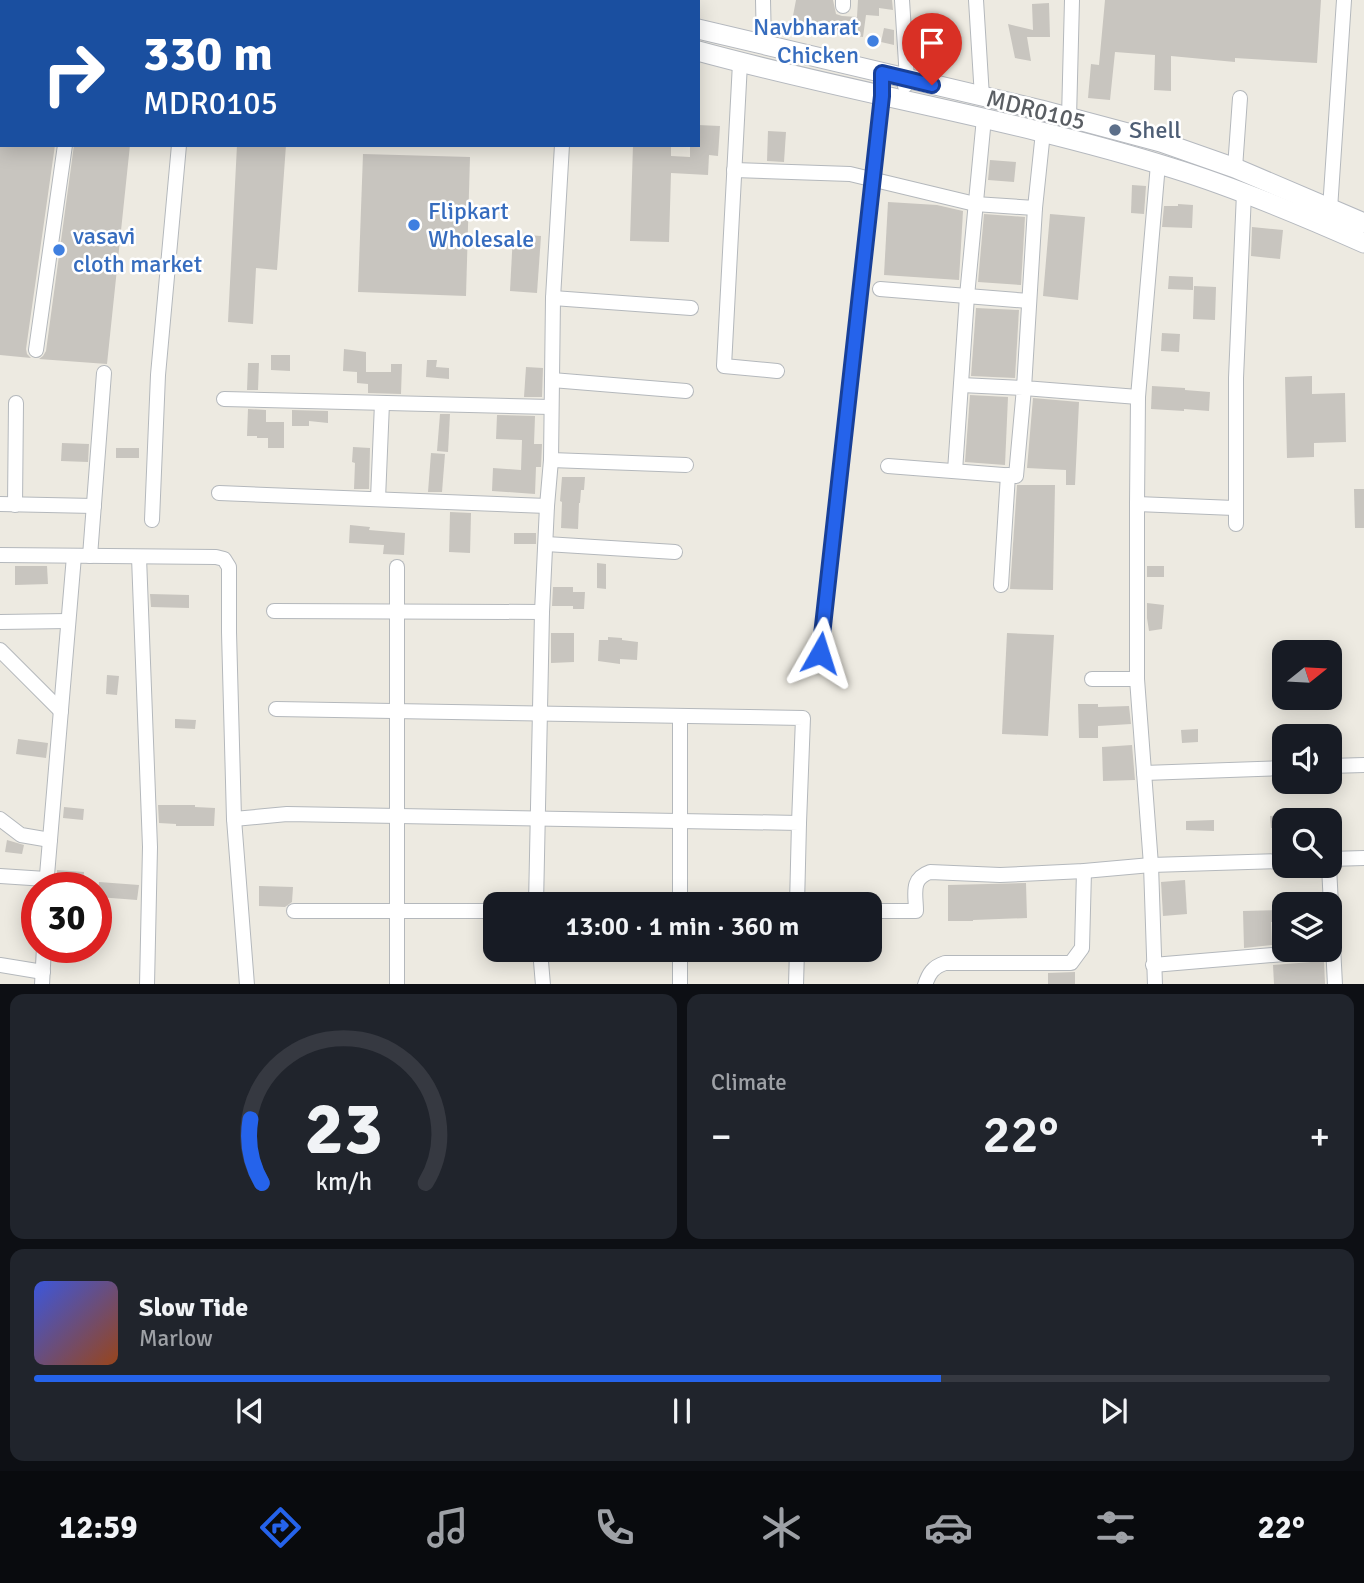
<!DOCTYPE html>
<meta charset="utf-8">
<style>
body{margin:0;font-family:Signika,sans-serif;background:#20242c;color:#f1f3f6;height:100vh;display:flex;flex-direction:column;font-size:26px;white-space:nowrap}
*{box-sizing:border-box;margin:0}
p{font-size:23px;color:#9ea1a6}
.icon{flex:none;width:38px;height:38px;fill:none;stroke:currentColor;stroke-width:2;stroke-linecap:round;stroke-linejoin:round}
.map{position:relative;height:984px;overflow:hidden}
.sheet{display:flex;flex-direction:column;gap:10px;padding:10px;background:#0d0f14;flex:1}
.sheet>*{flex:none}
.top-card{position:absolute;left:0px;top:0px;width:700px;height:147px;box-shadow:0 4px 18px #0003;background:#1a4fa0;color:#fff;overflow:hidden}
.needle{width:46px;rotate:72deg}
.fabs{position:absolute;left:1272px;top:640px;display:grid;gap:14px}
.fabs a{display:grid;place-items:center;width:70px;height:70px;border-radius:14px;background:#171b24;box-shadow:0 4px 18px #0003;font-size:35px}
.speed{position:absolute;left:21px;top:872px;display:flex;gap:14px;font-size:35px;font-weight:700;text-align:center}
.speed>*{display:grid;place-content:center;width:91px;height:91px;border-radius:50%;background:#171b24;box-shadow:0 4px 18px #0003;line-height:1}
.speed .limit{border:10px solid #d22;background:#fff;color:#111}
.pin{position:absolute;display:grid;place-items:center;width:60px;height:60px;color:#fff;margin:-72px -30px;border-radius:50% 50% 50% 0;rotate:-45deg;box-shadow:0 0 7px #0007}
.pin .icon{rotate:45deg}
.me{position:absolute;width:77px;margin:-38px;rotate:6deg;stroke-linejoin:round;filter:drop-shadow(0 0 5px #0008)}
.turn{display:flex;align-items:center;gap:24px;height:147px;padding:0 28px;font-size:32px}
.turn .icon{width:91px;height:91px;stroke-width:2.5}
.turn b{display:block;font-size:49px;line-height:60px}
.big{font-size:52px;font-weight:600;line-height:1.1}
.sheet .tile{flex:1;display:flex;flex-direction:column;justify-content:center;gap:10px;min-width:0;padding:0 24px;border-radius:14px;background:#20242c}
.sheet .dial{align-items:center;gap:0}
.dial svg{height:182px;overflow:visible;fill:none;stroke:#363941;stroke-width:7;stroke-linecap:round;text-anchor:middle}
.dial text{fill:#f1f3f6;stroke:none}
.song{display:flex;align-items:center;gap:21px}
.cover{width:84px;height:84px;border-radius:10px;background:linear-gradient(135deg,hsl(230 70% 55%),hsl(20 70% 35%))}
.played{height:7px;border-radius:4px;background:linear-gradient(90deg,#2563eb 70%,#363941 70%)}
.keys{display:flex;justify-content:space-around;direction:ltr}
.heat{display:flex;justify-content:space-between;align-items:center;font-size:38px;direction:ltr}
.sheet .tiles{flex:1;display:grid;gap:10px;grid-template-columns:1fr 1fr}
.tile:last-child{grid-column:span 2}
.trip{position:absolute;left:483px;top:892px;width:399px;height:70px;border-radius:14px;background:#171b24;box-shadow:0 4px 18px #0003;font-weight:600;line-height:70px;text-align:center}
.tabs{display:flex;height:112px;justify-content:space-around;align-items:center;background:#090b0e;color:#9ea1a6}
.tabs .icon{width:49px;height:49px}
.tabs .current{color:#2563eb}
.tabs b{font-size:32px;color:#f1f3f6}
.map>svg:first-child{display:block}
.building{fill:#c8c5bf}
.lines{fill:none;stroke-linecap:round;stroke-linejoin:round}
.minor-casing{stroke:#b4b8bc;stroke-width:16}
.secondary-casing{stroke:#b5b9bf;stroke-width:21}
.minor{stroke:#fff;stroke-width:14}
.secondary{stroke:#fff;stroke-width:19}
.route-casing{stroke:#184099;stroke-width:18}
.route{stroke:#2563eb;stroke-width:12}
.shop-dot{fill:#3f7fe0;stroke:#fff;stroke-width:2.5}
.service-dot{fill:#5c6f8a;stroke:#fff;stroke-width:2.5}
.labels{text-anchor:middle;stroke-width:5;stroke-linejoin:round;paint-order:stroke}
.shop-label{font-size:24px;fill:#366cbe;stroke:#fff;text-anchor:start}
.street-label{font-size:24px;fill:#5a5e63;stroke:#fff}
.service-label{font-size:24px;fill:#4e5e75;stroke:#fff;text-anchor:start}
</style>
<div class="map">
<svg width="1364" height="985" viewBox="0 0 1364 985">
<rect width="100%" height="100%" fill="#edeae1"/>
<g class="building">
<path d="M796,0H833L836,14L842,16L857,17L858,0H892L893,10L879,8V16L866,15L863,37L818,31L819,28L792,21Z"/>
<path d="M1105,0H1321L1317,63L1235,58V62L1171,56V91L1154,90L1155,55L1115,52L1110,100L1088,98L1091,64L1099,65Z"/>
<path d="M1049,3L1050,37H1027L1031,61L1015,58L1008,24L1033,30L1032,4Z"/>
<path d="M940,23H952V36H953L951,64L938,63L939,44H919V35L939,36Z"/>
<path d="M884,28L894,30V45L881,42Z"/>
<path d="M698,125L720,126L718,156L709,155L708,175L671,173L669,242L630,241L633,145H671V156L690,157V145H698Z"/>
<path d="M768,131L786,132L784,162L767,161Z"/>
<path d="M0,145H55L26,349L27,354L31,358L0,355Z"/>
<path d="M74,145H130L107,364L39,359L43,356L46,351Z"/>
<path d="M237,145H286L277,270L256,268L253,324L228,322Z"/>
<path d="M363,154L470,157L466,296L358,292Z"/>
<path d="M990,160L1016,162L1014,182L988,180Z"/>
<path d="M1132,185L1146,186L1144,214L1131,213Z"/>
<path d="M888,202L937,205L963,211L959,280L884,275Z"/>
<path d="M1178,204L1193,205L1192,228L1162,227L1164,206H1178Z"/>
<path d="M984,214L1025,217L1021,285L978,282Z"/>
<path d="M1050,214L1085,217L1078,300L1043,296Z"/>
<path d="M1252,227L1283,230L1280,259L1251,256Z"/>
<path d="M513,234L541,236L537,293L510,291Z"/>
<path d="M1169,276L1193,277V290L1168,289Z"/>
<path d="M1194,286L1216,287L1215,320L1193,319Z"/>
<path d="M976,308L1019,310L1015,378L971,376Z"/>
<path d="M1162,333L1180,334L1179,352L1161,351Z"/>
<path d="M344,349L366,352V372H391V364H402L401,394L368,393V384L357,383V372L343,371Z"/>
<path d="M271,355H290V371L271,370Z"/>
<path d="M427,360H437L436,367L449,368V379L426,377Z"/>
<path d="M248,363H259L258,390H247Z"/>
<path d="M526,367L543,368L542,397H524Z"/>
<path d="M1312,376V394L1345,393L1346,442L1314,443V457L1287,458L1285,377Z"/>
<path d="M1152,386L1185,388V390L1210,392L1209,411L1184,409V411L1151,409Z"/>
<path d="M970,395L1008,397L1005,465L965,462Z"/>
<path d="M1033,398L1079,402L1075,485H1066V470L1027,468Z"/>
<path d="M248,409L266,410V422H284V448H268V438H257V436H247Z"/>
<path d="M292,410L328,411V423L309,421V426H292Z"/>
<path d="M440,414H450L448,452L437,451Z"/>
<path d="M497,415L535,416L534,444H542L541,467H536L535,494L492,491L493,468L521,470L522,440L496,439Z"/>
<path d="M62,443L89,444L88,462L61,461Z"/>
<path d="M353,447L370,448L369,489H354L355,463L352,462Z"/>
<rect x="116" y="448" width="23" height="10"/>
<path d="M431,453L445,454L442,492H428Z"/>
<path d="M562,477H585L584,490H581L580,503H579L578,529L561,528L562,502L560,501Z"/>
<path d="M1017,485H1055L1053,590L1010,589Z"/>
<path d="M1354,489H1364V528H1355Z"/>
<path d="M450,512L471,513L470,553L449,552Z"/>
<path d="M350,525L370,527L369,530L405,533L404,555L383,554L384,545L349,543Z"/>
<rect x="514" y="533" width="22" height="11"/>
<path d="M597,563L606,564V589L597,588Z"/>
<path d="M15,566H47L48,584L15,585Z"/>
<rect x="1147" y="566" width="17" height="11"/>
<path d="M553,587H573V592H585L584,609H573V606H552Z"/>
<path d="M150,594L189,595V608L151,607Z"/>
<path d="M1147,603L1164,605L1162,629L1149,631L1147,618Z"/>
<path d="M551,633H574V662L551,663Z"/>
<path d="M1007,633L1054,635L1048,736L1002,734Z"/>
<path d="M608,637L622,638V640L638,642L637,660L620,659V664L598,661L599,640H608Z"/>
<path d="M107,675L119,676L117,695L106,694Z"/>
<path d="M1078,704H1098V707L1129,706L1131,724L1098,726V738H1079Z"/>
<path d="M175,719L196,720L195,729L175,728Z"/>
<path d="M1198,729V742L1182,743L1181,730Z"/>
<path d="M18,739L48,743L46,758L16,754Z"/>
<path d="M1132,745L1135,780L1103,781L1102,747Z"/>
<path d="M158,805H195V807L215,808L214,826H176V824L159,823Z"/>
<path d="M64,807L84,809L83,820L63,818Z"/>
<path d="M1284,815V827L1271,828L1270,816Z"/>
<path d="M1214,820V831L1186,830V821Z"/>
<path d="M7,840L24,845L22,854L5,852Z"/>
<path d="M57,870L84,872L83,884L56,882Z"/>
<path d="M1185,880L1187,914L1163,916L1161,882Z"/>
<path d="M99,882L139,885L137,900L98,897Z"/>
<path d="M1026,883L1027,918L973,920V921H948V885Z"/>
<path d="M259,886L293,887L292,902L285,907L259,906Z"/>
<path d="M1279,910L1280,922H1271L1272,945L1244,948L1243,911Z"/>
<path d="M1324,961L1325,984H1274L1273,965Z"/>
<path d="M1075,972V984H1048V973Z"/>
</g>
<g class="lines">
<g class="minor-casing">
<g id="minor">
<path d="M763,0L764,45"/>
<path d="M843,0V6"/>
<path d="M902,0L907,79L905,86"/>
<path d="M976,0L982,97"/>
<path d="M85,2L86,0"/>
<path d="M195,2V0"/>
<path d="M740,63L724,366L777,371"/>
<path d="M1069,118L1072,0"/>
<path d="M1043,132L1035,208L1024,388L1138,397"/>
<path d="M1235,168L1240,98"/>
<path d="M734,170L850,174L975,204L1035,208"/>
<path d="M1330,209L1344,0"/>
<path d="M880,289L1029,301"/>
<path d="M553,298L691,308"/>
<path d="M36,350L65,145"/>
<path d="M552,380L686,391"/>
<path d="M224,399L551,407"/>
<path d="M551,460L686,465"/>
<path d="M888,466L1016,476L1024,388L961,385"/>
<path d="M955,471L967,296L984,118"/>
<path d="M219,493L547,506"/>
<path d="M378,499L382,403"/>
<path d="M0,504L94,506"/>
<path d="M1137,504L1234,508"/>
<path d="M15,505L16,403"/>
<path d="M152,520L158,375L179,145"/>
<path d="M1236,524V378L1244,193"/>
<path d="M546,544L675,552"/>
<path d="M0,555L216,557L224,559L229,567V632L234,819L247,985"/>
<path d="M90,556L104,373"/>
<path d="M139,557L150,847L147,985"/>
<path d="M1001,585L1008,475"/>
<path d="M274,611L542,612"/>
<path d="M0,622L68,621"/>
<path d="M0,650L61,711"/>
<path d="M820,653L882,96V73"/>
<path d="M1092,679H1137"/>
<path d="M276,709L803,718L799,823"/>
<path d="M680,716V905"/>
<path d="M1330,766L1364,765"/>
<path d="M1144,773L1284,768"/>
<path d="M0,819L21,835L50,840"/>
<path d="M234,819L287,814L799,823L797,905"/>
<path d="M1330,859L1364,858"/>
<path d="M1329,866L1335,985"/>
<path d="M0,876L46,879"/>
<path d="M46,887L74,556"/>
<path d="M536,905L542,612L547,506L551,460L553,298L562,145"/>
<path d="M294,911H495"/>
<path d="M870,911H916C916,894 910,879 930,872L1000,875L1084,871L1151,865L1284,861"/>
<path d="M540,950L543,985"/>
<path d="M680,950V985"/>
<path d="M0,965L43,972"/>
<path d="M1153,965L1333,950"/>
<path d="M42,985L44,947"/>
<path d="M397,985V567"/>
<path d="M796,985L797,950"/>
<path d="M925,985C929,973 933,967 945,963H1071L1082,948L1084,871"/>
<path d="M1155,985L1151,865L1137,679V504L1138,397L1158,164"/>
</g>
</g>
<g class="secondary-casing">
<g id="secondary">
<path d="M472,0L480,2"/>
<path d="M567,0L577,2"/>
<path d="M698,29L1041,110L1161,142L1235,168L1364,223"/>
<path d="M698,51C855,94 1016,119 1172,168C1237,188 1301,215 1364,243"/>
</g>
</g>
<use href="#minor" class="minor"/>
<use href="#secondary" class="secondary"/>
</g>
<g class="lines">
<g class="route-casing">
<path id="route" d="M820,653L882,96V73L932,85"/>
</g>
<use href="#route" class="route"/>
</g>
<g class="shop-dot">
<circle cx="873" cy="41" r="7"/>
<circle cx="414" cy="225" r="7"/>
<circle cx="59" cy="250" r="7"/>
</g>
<circle class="service-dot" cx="1115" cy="130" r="7"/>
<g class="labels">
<g class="shop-label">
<text x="859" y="35" text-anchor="end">Navbharat<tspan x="859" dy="28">Chicken</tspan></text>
<text x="428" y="219">Flipkart<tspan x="428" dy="28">Wholesale</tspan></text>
<text x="73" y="244">vasavi<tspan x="73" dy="28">cloth market</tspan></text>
</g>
<g class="street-label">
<text transform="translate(1036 110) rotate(14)" y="8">MDR0105</text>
</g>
<g class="service-label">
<text x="1129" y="138">Shell</text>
</g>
</g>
</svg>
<div class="fabs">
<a><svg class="needle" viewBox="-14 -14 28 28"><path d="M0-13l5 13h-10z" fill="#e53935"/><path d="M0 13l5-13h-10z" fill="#9ea1a6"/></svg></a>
<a><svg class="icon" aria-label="sound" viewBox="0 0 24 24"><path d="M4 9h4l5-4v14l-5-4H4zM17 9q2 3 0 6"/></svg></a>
<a><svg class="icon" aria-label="search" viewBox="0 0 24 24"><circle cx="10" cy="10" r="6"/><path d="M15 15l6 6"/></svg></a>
<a><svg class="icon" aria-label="layers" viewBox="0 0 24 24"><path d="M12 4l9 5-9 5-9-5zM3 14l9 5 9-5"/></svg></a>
</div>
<div class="speed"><div class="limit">30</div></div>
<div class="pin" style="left:932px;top:85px;background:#d93025"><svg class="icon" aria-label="arrive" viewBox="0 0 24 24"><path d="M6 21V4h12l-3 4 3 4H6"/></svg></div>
<svg class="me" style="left:820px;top:653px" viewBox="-20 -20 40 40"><path d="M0-17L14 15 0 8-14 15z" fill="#2563eb" stroke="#fff" stroke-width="4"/></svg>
<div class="trip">13:00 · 1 min · 360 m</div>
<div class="top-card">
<div class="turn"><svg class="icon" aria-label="right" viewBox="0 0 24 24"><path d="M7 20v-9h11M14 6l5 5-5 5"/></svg><div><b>330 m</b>MDR0105</div></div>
</div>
</div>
<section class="sheet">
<div class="tiles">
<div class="tile dial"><svg viewBox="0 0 100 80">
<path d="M14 69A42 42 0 1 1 86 69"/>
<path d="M14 69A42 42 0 0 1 9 41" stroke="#2563eb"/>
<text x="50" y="56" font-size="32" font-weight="700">23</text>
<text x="50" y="72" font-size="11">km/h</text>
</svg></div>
<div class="tile"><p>Climate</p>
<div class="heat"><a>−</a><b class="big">22°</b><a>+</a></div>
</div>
<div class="tile">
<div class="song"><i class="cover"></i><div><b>Slow Tide</b><p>Marlow</p></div></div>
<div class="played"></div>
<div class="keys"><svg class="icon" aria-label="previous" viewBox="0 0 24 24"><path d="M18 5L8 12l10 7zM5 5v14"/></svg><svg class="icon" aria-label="pause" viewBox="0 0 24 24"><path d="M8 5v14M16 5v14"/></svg><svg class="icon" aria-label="next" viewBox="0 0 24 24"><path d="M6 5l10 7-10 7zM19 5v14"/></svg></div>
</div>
</div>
</section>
<nav class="tabs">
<b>12:59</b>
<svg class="icon current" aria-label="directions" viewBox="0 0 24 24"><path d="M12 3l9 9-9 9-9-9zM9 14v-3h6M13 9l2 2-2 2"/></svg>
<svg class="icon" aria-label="music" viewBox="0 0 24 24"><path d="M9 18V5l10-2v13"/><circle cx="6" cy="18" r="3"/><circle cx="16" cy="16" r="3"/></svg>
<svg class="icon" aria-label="phone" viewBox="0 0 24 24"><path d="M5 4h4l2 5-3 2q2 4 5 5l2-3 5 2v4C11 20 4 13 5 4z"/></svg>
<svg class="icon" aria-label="climate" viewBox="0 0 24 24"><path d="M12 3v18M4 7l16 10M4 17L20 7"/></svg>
<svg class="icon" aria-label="car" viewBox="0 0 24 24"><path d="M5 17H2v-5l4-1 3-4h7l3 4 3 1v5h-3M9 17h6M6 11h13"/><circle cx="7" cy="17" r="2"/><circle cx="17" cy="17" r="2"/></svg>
<svg class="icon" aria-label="filters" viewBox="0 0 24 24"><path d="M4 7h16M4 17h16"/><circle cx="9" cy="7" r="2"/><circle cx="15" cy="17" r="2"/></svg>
<b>22°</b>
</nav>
